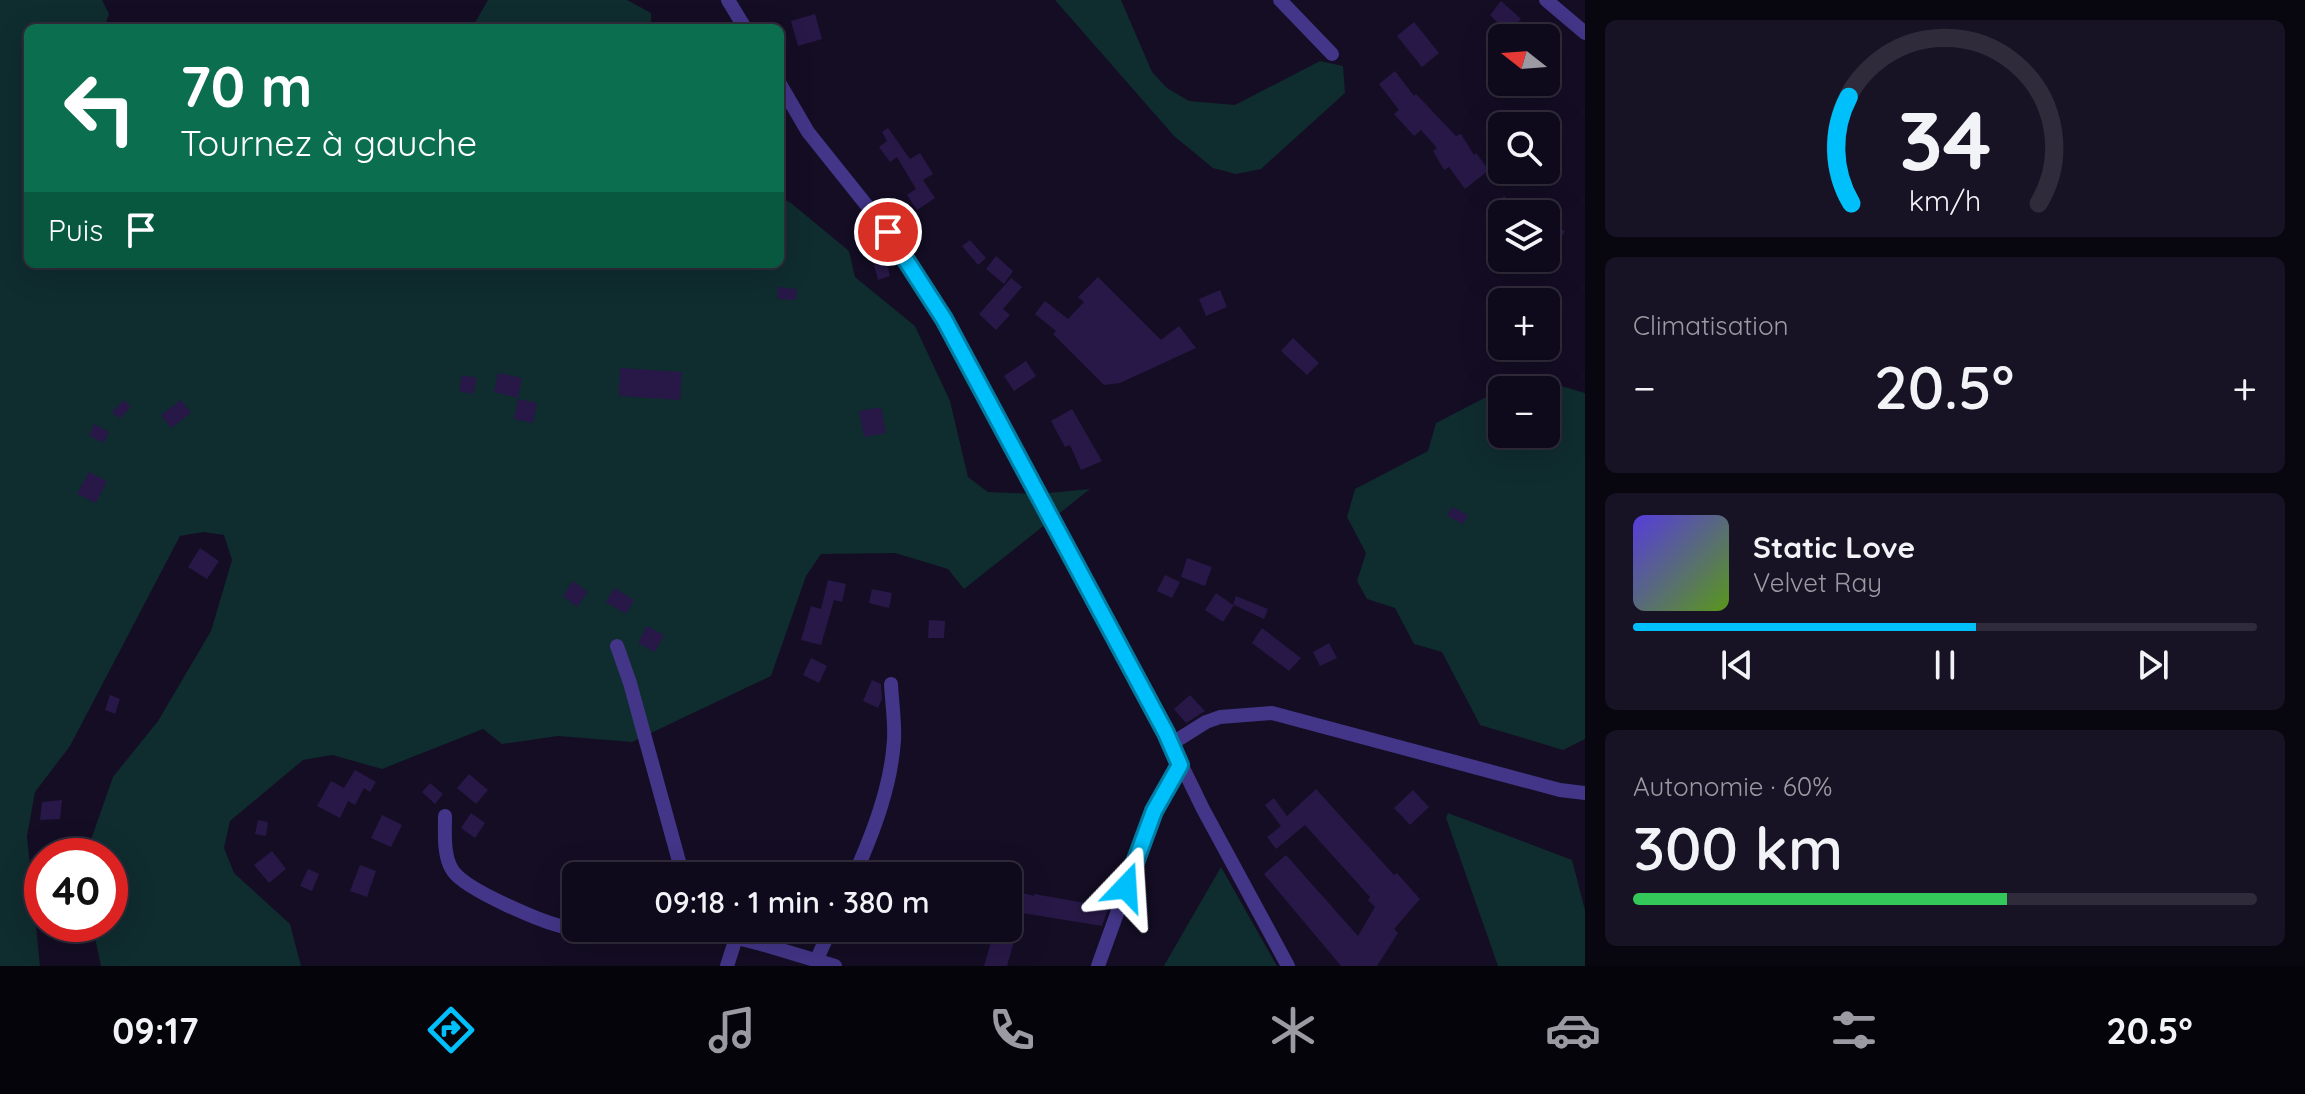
<!DOCTYPE html>
<html lang="fr">
<meta charset="utf-8">
<style>
body{margin:0;font-family:Quicksand,sans-serif;background:#181324;color:#f1f3f6;height:100vh;display:flex;flex-direction:column;font-size:30px;white-space:nowrap}
*{box-sizing:border-box;margin:0}
p{font-size:26px;color:#9b9aa3}
.icon{flex:none;width:44px;height:44px;fill:none;stroke:currentColor;stroke-width:2;stroke-linecap:round;stroke-linejoin:round}
.map{position:relative;flex:1;overflow:hidden}
.side{display:flex;flex-direction:column;gap:20px;padding:20px;background:#08060f;width:720px}
.side>*{flex:none}
.banner{position:absolute;left:24px;top:24px;width:760px;height:244px;border-radius:12px;box-shadow:0 8px 32px #0002,0 0 0 2px #2f2b3a;background:#0b6e4f;color:#fff;overflow:hidden}
.needle{width:52px;rotate:287deg}
.tools{position:absolute;left:1488px;top:24px;display:grid;gap:16px}
.tools a{display:grid;place-items:center;width:72px;height:72px;border-radius:12px;background:#0f0a1b;box-shadow:0 8px 32px #0002,0 0 0 2px #2f2b3a;font-size:40px}
.speed{position:absolute;left:24px;top:838px;display:flex;gap:16px;font-size:40px;font-weight:700;text-align:center}
.speed>*{display:grid;place-content:center;width:104px;height:104px;border-radius:50%;background:#0f0a1b;box-shadow:0 8px 32px #0002,0 0 0 2px #2f2b3a;line-height:1}
.speed .limit{border:12px solid #d22;background:#fff;color:#111}
.pin{position:absolute;display:grid;place-items:center;width:68px;height:68px;color:#fff;margin:-34px;border:4px solid #fff;border-radius:50%;box-shadow:0 2px 8px #0007}
.me{position:absolute;width:88px;margin:-44px;rotate:20deg;stroke-linejoin:round;filter:drop-shadow(0 0 6px #0008)}
.turn{display:flex;align-items:center;gap:28px;height:168px;padding:0 24px;font-size:36px}
.turn .icon{width:104px;height:104px;stroke-width:2.5}
.turn b{display:block;font-size:56px;line-height:68px}
.then{display:flex;align-items:center;height:76px;padding:0 24px;background:#0003;gap:16px;font-size:30px}
.big{font-size:60px;font-weight:600;line-height:1.1}
.side .widget{flex:1;display:flex;flex-direction:column;justify-content:center;gap:12px;min-width:0;padding:0 28px;border-radius:12px;background:#181324}
.side .dial{align-items:center;gap:0}
.dial svg{height:208px;overflow:visible;fill:none;stroke:#2f2b3a;stroke-width:7;stroke-linecap:round;text-anchor:middle}
.dial text{fill:#f1f3f6;stroke:none}
.song{display:flex;align-items:center;gap:24px}
.cover{width:96px;height:96px;border-radius:12px;background:linear-gradient(135deg,hsl(250 70% 55%),hsl(90 70% 35%))}
.played{height:8px;border-radius:4px;background:linear-gradient(90deg,#00c0fb 55%,#2f2b3a 55%)}
.keys{display:flex;justify-content:space-around;direction:ltr}
.heat{display:flex;justify-content:space-between;align-items:center;font-size:44px;direction:ltr}
.charge{height:12px;border-radius:6px;background:linear-gradient(90deg,#34c759 60%,#2f2b3a 0)}
.trip{position:absolute;left:562px;top:862px;width:460px;height:80px;border-radius:12px;background:#0f0a1b;box-shadow:0 8px 32px #0002,0 0 0 2px #2f2b3a;font-weight:600;line-height:80px;text-align:center}
.menu{display:flex;height:128px;justify-content:space-around;align-items:center;background:#06040b;color:#9b9aa3}
.menu .icon{width:56px;height:56px}
.menu .selected{color:#00c0fb}
.menu b{font-size:36px;color:#f1f3f6}
main{display:flex;flex:1;min-height:0}
.map>svg:first-child{display:block}
.green{fill:#0f2c2f;fill-rule:evenodd}
.building{fill:#281847}
.lines{fill:none;stroke-linecap:round;stroke-linejoin:round}
.minor{stroke:#433587;stroke-width:14}
.route-casing{stroke:#007da3;stroke-width:20}
.route{stroke:#00c0fb;stroke-width:14}
</style>
<main>
<div class="map">
<svg width="1585" height="966" viewBox="0 0 1585 966">
<rect width="100%" height="100%" fill="#140d24"/>
<g class="green">
<path d="M0,0H102L109,14L104,28H28V264H780V197L791,203L849,251L855,277L915,326L950,401L968,477L988,492L1038,494L1090,489L964,589L948,569L895,553L821,554L806,576L771,676L632,742L558,736L502,744L483,729L382,769L332,755L303,760L230,821L224,848L234,873L290,924L301,966H101L92,924H110V856H88V848L113,777L158,721L211,631L232,560L224,535L203,532L180,536L70,746L35,792L27,836L40,966H0Z"/>
<path d="M488,0H627L651,13V28H472Z"/>
<path d="M1055,0H1121L1152,72L1167,88L1189,101L1235,105L1320,61L1343,66L1345,93L1261,169L1236,174L1213,168L1174,136Z"/>
<path d="M1527,376L1585,393V739L1563,750L1480,725L1442,652L1414,644L1395,608L1367,599L1357,581L1366,553L1347,517L1355,489L1428,451L1436,423ZM1502,390H1546V434H1502Z"/>
<path d="M1448,813L1572,860L1585,910V966H1498L1446,818Z"/>
<path d="M1221,867L1277,966H1164L1165,964Z"/>
</g>
<g class="building">
<path d="M1501,1L1521,19L1508,33L1490,15Z"/>
<path d="M815,14L822,39L798,46L791,21Z"/>
<path d="M1414,22L1439,53L1422,67L1397,36Z"/>
<path d="M1395,71L1414,96L1416,94L1456,136L1461,134L1474,155L1476,153L1489,170L1465,189L1449,167L1444,170L1433,151L1437,148L1421,130L1414,136L1394,114L1399,110L1379,84Z"/>
<path d="M888,128L910,159L920,153L933,174L923,180L935,198L917,210L907,195L916,189L897,157L890,162L879,147L887,141L882,132Z"/>
<path d="M1504,196L1523,214H1501L1494,207Z"/>
<path d="M1546,220L1565,231L1558,243L1546,236Z"/>
<path d="M970,240L986,258L978,265L962,246Z"/>
<path d="M996,256L1013,271L1004,284L986,269Z"/>
<path d="M886,261L890,276L878,280L874,265Z"/>
<path d="M1098,277L1161,340L1179,326L1196,348L1120,383L1104,385L1053,334L1056,331L1035,314L1045,301L1068,319L1084,302L1078,297Z"/>
<path d="M1011,278L1022,287L1003,309L1010,315L996,330L979,314Z"/>
<path d="M778,287L797,289L796,300L777,299Z"/>
<path d="M1220,290L1227,307L1206,316L1199,299Z"/>
<path d="M1293,338L1319,363L1307,375L1281,351Z"/>
<path d="M1026,361L1036,376L1014,391L1004,376Z"/>
<path d="M620,368L682,372L680,400L619,396Z"/>
<path d="M498,373L522,378L518,398L494,392Z"/>
<path d="M462,375L477,378L473,394L459,391Z"/>
<path d="M518,399L537,403L533,423L514,419Z"/>
<path d="M124,400L131,407L119,419L112,412Z"/>
<path d="M181,400L191,413L171,428L161,415Z"/>
<path d="M881,407L886,433L864,437L859,411Z"/>
<path d="M1072,409L1102,461L1081,470L1070,445L1065,447L1051,421Z"/>
<path d="M94,424L109,432L104,443L89,436Z"/>
<path d="M89,472L107,481L96,503L77,494Z"/>
<path d="M1452,507L1468,515L1463,524L1447,516Z"/>
<path d="M200,548L219,561L207,579L188,567Z"/>
<path d="M1187,558L1212,567L1205,586L1181,577Z"/>
<path d="M1165,575L1180,582L1172,598L1157,591Z"/>
<path d="M828,580L846,584L842,602L834,600L821,645L801,640L811,606L821,609Z"/>
<path d="M573,581L588,592L577,607L563,596Z"/>
<path d="M614,588L634,600L626,614L606,602Z"/>
<path d="M872,589L892,593L889,608L869,603Z"/>
<path d="M1216,593L1233,605L1236,596L1268,609L1264,619L1234,605L1223,622L1205,610Z"/>
<path d="M929,620L945,621L944,638H928Z"/>
<path d="M647,626L664,635L655,652L638,643Z"/>
<path d="M1262,628L1301,658L1289,671L1252,643Z"/>
<path d="M1329,643L1337,658L1320,666L1313,652Z"/>
<path d="M811,658L827,666L819,683L803,675Z"/>
<path d="M872,680L881,684L882,699L878,708L863,701Z"/>
<path d="M110,695L120,699L115,714L105,710Z"/>
<path d="M1190,695L1205,711L1186,723L1174,709Z"/>
<path d="M355,770L376,782L370,792L364,788L355,805L348,801L340,818L317,806L331,781L344,788Z"/>
<path d="M469,774L488,790L476,804L457,788Z"/>
<path d="M430,783L443,794L435,804L422,792Z"/>
<path d="M1316,789L1394,875L1397,873L1420,899L1394,929L1398,933L1377,966H1341L1264,874L1286,855L1358,936L1375,907L1368,900L1370,897L1305,825L1276,849L1267,837L1281,826L1265,805L1274,798L1287,816Z"/>
<path d="M1413,790L1429,807L1410,825L1394,808Z"/>
<path d="M62,800L60,819L40,820L42,802Z"/>
<path d="M471,813L485,823L475,838L461,828Z"/>
<path d="M382,815L402,825L391,847L371,838Z"/>
<path d="M258,820L268,822L266,836L255,834Z"/>
<path d="M272,851L286,869L269,883L254,865Z"/>
<path d="M360,865L376,871L367,897L350,891Z"/>
<path d="M308,869L319,874L312,891L300,886Z"/>
<path d="M1008,889L1034,896V894L1108,907L1107,912L1102,926L1022,913L1007,966H984L995,928H1008Z"/>
<path d="M768,928H820L813,944L802,937L797,944Z"/>
</g>
<g class="lines">
<g class="minor">
<path d="M728,0L745,28"/>
<path d="M1280,0L1332,54"/>
<path d="M1546,0L1585,33"/>
<path d="M780,84L808,132L888,232L930,294L1048,509L1166,733L1203,809L1288,966"/>
<path d="M617,646L630,683L683,876"/>
<path d="M1171,744L1206,722L1220,717L1272,713L1560,790L1585,793"/>
<path d="M445,816C445,833 443,857 453,871C466,890 545,924 569,928C587,932 606,930 625,928"/>
<path d="M854,876C873,833 891,787 894,740C895,722 892,703 891,684"/>
<path d="M697,928L761,944L835,966"/>
<path d="M816,961L831,928"/>
<path d="M727,966L736,938"/>
<path d="M1098,966L1154,811L1180,765"/>
</g>
</g>
<g class="lines">
<g class="route-casing">
<path id="route" d="M888,232L944,319L1166,733L1180,765L1154,811L1126,887"/>
</g>
<use href="#route" class="route"/>
</g>
</svg>
<div class="tools">
<a><svg class="needle" viewBox="-14 -14 28 28"><path d="M0-13l5 13h-10z" fill="#e53935"/><path d="M0 13l5-13h-10z" fill="#9b9aa3"/></svg></a>
<a><svg class="icon" aria-label="search" viewBox="0 0 24 24"><circle cx="10" cy="10" r="6"/><path d="M15 15l6 6"/></svg></a>
<a><svg class="icon" aria-label="layers" viewBox="0 0 24 24"><path d="M12 4l9 5-9 5-9-5zM3 14l9 5 9-5"/></svg></a>
<a>+</a>
<a>−</a>
</div>
<div class="speed"><div class="limit">40</div></div>
<div class="pin" style="left:888px;top:232px;background:#d93025"><svg class="icon" aria-label="arrive" viewBox="0 0 24 24"><path d="M6 21V4h12l-3 4 3 4H6"/></svg></div>
<svg class="me" style="left:1126px;top:887px" viewBox="-20 -20 40 40"><path d="M0-17L14 15 0 8-14 15z" fill="#00c0fb" stroke="#fff" stroke-width="4"/></svg>
<div class="trip">09:18 · 1 min · 380 m</div>
<div class="banner">
<div class="turn"><svg class="icon" aria-label="left" viewBox="0 0 24 24"><path d="M17 20v-9H6M10 6l-5 5 5 5"/></svg><div><b>70 m</b>Tournez à gauche</div></div>
<div class="then">Puis<svg class="icon" aria-label="arrive" viewBox="0 0 24 24"><path d="M6 21V4h12l-3 4 3 4H6"/></svg></div>
</div>
</div>
<section class="side">
<div class="widget dial"><svg viewBox="0 0 100 80">
<path d="M14 69A42 42 0 1 1 86 69"/>
<path d="M14 69A42 42 0 0 1 13 28" stroke="#00c0fb"/>
<text x="50" y="56" font-size="32" font-weight="700">34</text>
<text x="50" y="72" font-size="11">km/h</text>
</svg></div>
<div class="widget"><p>Climatisation</p>
<div class="heat"><a>−</a><b class="big">20.5°</b><a>+</a></div>
</div>
<div class="widget">
<div class="song"><i class="cover"></i><div><b>Static Love</b><p>Velvet Ray</p></div></div>
<div class="played"></div>
<div class="keys"><svg class="icon" aria-label="previous" viewBox="0 0 24 24"><path d="M18 5L8 12l10 7zM5 5v14"/></svg><svg class="icon" aria-label="pause" viewBox="0 0 24 24"><path d="M8 5v14M16 5v14"/></svg><svg class="icon" aria-label="next" viewBox="0 0 24 24"><path d="M6 5l10 7-10 7zM19 5v14"/></svg></div>
</div>
<div class="widget"><p>Autonomie · 60%</p><b class="big">300 km</b><div class="charge"></div></div>
</section>
</main>
<nav class="menu">
<b>09:17</b>
<svg class="icon selected" aria-label="directions" viewBox="0 0 24 24"><path d="M12 3l9 9-9 9-9-9zM9 14v-3h6M13 9l2 2-2 2"/></svg>
<svg class="icon" aria-label="music" viewBox="0 0 24 24"><path d="M9 18V5l10-2v13"/><circle cx="6" cy="18" r="3"/><circle cx="16" cy="16" r="3"/></svg>
<svg class="icon" aria-label="phone" viewBox="0 0 24 24"><path d="M5 4h4l2 5-3 2q2 4 5 5l2-3 5 2v4C11 20 4 13 5 4z"/></svg>
<svg class="icon" aria-label="climate" viewBox="0 0 24 24"><path d="M12 3v18M4 7l16 10M4 17L20 7"/></svg>
<svg class="icon" aria-label="car" viewBox="0 0 24 24"><path d="M5 17H2v-5l4-1 3-4h7l3 4 3 1v5h-3M9 17h6M6 11h13"/><circle cx="7" cy="17" r="2"/><circle cx="17" cy="17" r="2"/></svg>
<svg class="icon" aria-label="filters" viewBox="0 0 24 24"><path d="M4 7h16M4 17h16"/><circle cx="9" cy="7" r="2"/><circle cx="15" cy="17" r="2"/></svg>
<b>20.5°</b>
</nav>
